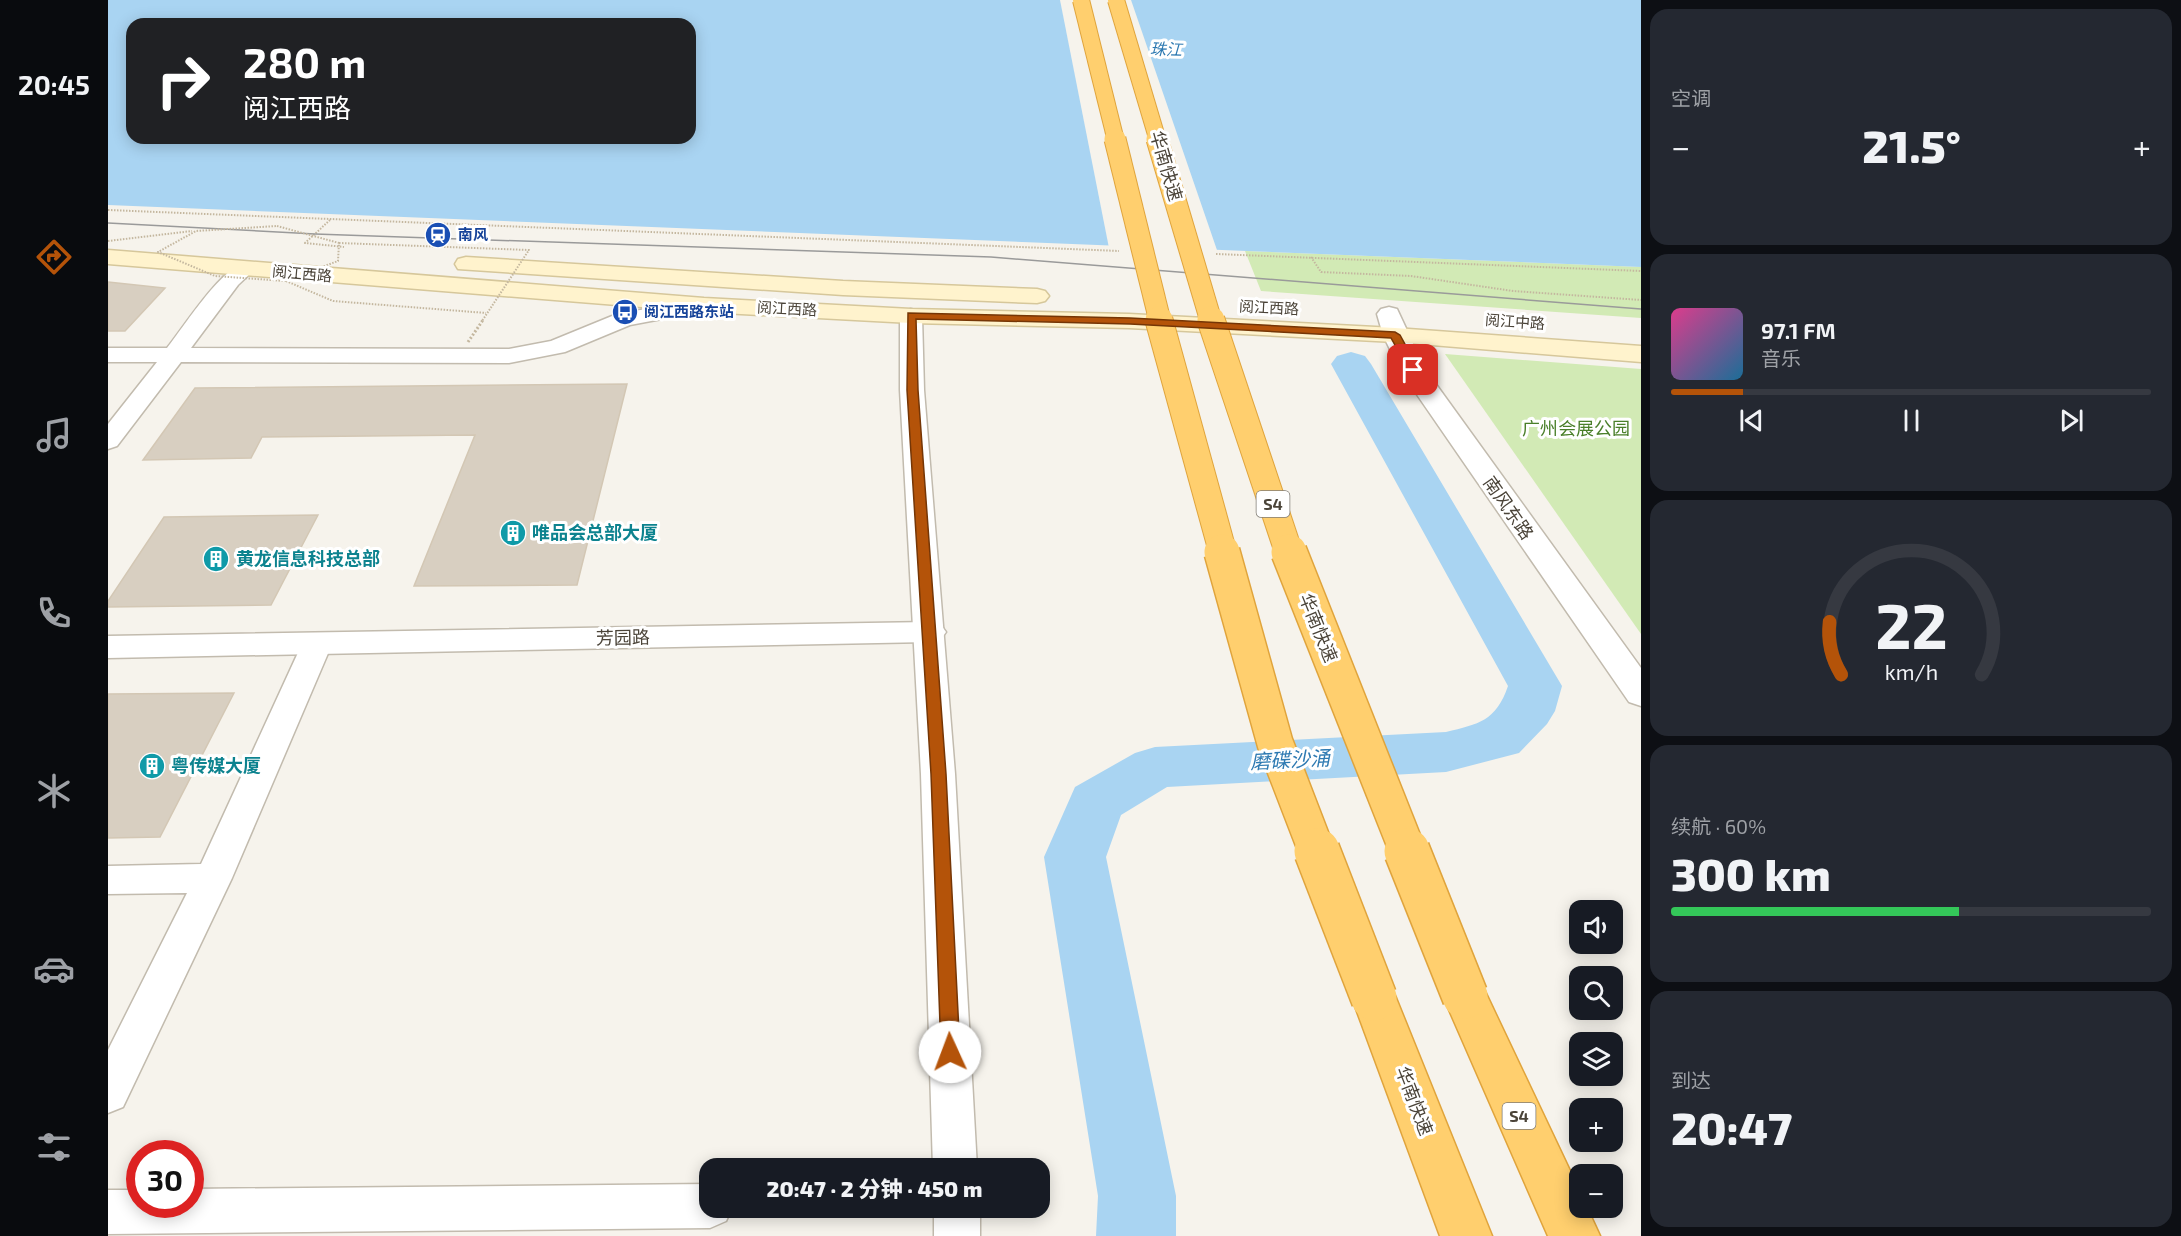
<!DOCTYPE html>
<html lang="zh">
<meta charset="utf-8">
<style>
body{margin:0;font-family:"Exo 2","Noto Sans SC",sans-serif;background:#242831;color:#f1f3f6;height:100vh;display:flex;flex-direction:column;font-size:22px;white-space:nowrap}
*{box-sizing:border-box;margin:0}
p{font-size:20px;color:#9ea1a6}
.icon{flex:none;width:33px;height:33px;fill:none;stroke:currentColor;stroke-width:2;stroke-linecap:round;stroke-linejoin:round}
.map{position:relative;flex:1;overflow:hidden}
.details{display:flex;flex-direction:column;gap:9px;padding:9px;background:#0d0f14;width:540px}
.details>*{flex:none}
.banner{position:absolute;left:18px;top:18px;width:570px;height:126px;border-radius:18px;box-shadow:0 3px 15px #0003;background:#202124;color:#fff;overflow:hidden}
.controls{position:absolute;left:1461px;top:900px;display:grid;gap:12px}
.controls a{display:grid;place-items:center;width:54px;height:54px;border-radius:12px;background:#171b24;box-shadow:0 3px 15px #0003;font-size:30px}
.speed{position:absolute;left:18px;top:1140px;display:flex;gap:12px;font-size:30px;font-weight:700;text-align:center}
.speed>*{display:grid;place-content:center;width:78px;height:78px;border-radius:50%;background:#171b24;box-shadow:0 3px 15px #0003;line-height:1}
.speed .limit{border:9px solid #d22;background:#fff;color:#111}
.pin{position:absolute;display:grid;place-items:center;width:51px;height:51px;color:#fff;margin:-26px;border-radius:12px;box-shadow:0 3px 9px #0006}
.me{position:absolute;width:66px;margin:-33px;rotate:358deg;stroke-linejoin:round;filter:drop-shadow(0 0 4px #0008)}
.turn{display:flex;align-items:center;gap:21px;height:126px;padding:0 18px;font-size:27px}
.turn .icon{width:78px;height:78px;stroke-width:2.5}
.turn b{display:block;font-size:42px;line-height:51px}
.big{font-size:45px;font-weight:800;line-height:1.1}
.details .card{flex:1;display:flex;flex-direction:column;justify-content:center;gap:9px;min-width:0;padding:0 21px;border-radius:18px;background:#242831}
.details .dial{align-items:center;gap:0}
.dial svg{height:156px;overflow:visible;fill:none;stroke:#363941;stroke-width:7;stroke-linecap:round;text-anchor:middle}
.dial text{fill:#f1f3f6;stroke:none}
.song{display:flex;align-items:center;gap:18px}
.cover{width:72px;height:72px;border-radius:9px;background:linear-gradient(135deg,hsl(330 70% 55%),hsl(200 70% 35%))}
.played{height:6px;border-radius:3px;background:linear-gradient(90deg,#b45309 15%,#363941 15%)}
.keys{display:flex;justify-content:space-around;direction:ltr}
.heat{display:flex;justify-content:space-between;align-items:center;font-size:33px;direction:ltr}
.charge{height:9px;border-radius:4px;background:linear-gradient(90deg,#34c759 60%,#363941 0)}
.trip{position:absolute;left:591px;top:1158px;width:351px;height:60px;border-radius:18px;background:#171b24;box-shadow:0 3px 15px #0003;font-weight:800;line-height:60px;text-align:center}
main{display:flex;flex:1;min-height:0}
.dock{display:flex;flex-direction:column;width:108px;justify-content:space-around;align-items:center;background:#090b0e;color:#9ea1a6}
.dock .icon{width:42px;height:42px}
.dock .active{color:#b45309}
.dock b{font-size:27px;color:#f1f3f6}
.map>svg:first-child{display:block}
.green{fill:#d2eab5}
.water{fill:#a9d4f2;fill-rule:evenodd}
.pier{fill:#f6f3ec}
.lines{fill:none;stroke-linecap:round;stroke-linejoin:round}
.river{fill:#a9d4f2;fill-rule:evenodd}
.building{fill:#d8cfc1;stroke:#d3c7b4;stroke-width:1.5}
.minor-casing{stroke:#c2bbae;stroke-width:3}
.tertiary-casing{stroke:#c2bbae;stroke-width:3}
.secondary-casing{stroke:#d6c79b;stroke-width:3}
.motorway-casing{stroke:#e0a43c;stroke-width:3}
.path{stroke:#c4b79f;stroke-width:2;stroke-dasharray:1.5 1.5;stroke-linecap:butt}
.minor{fill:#fff;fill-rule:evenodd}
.tertiary{fill:#fff;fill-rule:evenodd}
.secondary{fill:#fff3cd;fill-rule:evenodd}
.motorway{fill:#ffcf6e;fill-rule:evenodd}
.tram{stroke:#9a9a9a;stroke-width:1.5}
.motorway-bridge-far4-casing{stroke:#e0a43c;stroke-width:18;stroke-linecap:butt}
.motorway-bridge-far3-casing{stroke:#e0a43c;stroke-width:23;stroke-linecap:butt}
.motorway-bridge-far2-casing{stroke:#e0a43c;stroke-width:29;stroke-linecap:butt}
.motorway-bridge-far1-casing{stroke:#e0a43c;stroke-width:38;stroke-linecap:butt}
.motorway-bridge-casing{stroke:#e0a43c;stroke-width:48;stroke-linecap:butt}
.path-bridge-far1{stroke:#c4b79f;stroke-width:2;stroke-dasharray:1.5 1.5;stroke-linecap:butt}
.path-bridge{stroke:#c4b79f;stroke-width:3;stroke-dasharray:2 2;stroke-linecap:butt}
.motorway-bridge-far4{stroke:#ffcf6e;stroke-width:16}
.motorway-bridge-far3{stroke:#ffcf6e;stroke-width:21}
.motorway-bridge-far2{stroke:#ffcf6e;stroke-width:27}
.motorway-bridge-far1{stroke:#ffcf6e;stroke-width:35}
.motorway-bridge{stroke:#ffcf6e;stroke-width:45}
.route{fill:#b45309;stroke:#753606;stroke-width:1.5}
.labels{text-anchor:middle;stroke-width:6;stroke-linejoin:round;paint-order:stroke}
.far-transit-label{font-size:15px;font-weight:bold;fill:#164399;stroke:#fff;text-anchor:start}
.far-street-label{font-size:15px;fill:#4b4439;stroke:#fff}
.far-water-label{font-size:16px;font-style:italic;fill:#2e7ab2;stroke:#fff}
.shield{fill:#fff;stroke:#817c74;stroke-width:1.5}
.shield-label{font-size:16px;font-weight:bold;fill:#4b4439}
.street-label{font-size:18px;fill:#4b4439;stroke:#fff}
.park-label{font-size:18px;fill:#4a7f2a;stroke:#fff}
.culture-label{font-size:18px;font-weight:bold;fill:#0d838f;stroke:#fff;text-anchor:start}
.water-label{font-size:20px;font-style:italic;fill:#2e7ab2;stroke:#fff}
</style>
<main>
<nav class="dock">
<b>20:45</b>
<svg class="icon active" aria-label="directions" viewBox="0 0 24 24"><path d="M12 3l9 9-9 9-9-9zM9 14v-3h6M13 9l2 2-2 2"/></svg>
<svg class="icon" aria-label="music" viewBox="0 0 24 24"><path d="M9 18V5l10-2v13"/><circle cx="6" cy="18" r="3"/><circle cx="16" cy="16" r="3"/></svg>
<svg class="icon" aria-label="phone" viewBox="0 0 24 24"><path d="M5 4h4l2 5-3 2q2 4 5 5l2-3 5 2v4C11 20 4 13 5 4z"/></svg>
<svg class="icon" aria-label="climate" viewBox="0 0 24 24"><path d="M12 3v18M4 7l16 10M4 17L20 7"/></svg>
<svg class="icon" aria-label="car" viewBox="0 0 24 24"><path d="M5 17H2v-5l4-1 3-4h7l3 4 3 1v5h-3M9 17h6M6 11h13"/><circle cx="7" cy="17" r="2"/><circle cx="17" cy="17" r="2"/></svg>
<svg class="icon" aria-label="filters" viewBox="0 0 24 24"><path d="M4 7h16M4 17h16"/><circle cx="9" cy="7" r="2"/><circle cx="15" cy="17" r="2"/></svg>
</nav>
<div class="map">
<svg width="1533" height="1236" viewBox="0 0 1533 1236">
<rect width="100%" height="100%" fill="#f6f3ec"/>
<g class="green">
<path d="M1137,251L1533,267V318L1153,291Z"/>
<path d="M1337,354L1533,369V634Z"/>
</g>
<path class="water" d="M0,0H1533V267L0,205ZM24,24H582V138H24Z"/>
<path class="pier" d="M952,0H1023L1110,253L1001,248Z"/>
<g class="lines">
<path class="river" d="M1243,352L1257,356L1263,364L1454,686L1447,711L1439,724L1411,753L1338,772L1059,787L1013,815L998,857L1068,1196V1236H988L990,1196L936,857L967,787L1027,753L1047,747L1338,732C1371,724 1388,721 1400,686L1223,364L1229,356Z"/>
</g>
<g class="building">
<path d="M0,282L57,288L17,331H0Z"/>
<path d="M519,384L469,585L306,586L367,435L154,437L143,458L35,460L87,388Z"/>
<path d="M210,515L163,605L0,607V601L56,517Z"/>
<path d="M126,693L52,837L0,838V694Z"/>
</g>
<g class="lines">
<g class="minor-casing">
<g id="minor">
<path d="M137,263L144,265L147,269L130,285L83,348L401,349L443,341L509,314L596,299L604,300L607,305L604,310L596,311L522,325L457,352L401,363L73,362L9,446L0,449V424L49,362H0V348H59C76,327 112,269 137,263Z"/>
<path d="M803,309L811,311L814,316L816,390L847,774L869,1168H825L813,774L792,390V316L795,311Z"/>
<path d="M209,634L220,637L224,644L124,878L15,1107L0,1113V1050L79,893L0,894V866L93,864L194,644L198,637Z"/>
<path d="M602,1184V1208H624L618,1221L602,1228L0,1234V1190H32V1204H82V1189Z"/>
<rect x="826" y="1208" width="46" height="28"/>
</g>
</g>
<g class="tertiary-casing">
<g id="tertiary">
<path d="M1281,307L1289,309L1317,369L1533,668V706L1521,702L1292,370L1275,335L1269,314L1273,309Z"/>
<path d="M821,622L833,625L838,632L833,639L821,642L0,658V636Z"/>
</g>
</g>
<g class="secondary-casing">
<g id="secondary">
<path d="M0,250L596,298L803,309L1021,314L1287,328L1533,346V362L1287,342L1021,328L803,323L596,312L0,264Z"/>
<path d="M358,257L735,281L929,289L937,291L941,296L937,301L929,303L735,295L350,269L347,264L350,259Z"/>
</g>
</g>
<g class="motorway-casing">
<g id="motorway">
<path d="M1357,978L1373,983L1472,1192V1208H1479L1492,1236H1440L1335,996L1341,983Z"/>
<path d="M1266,980L1282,985L1288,998L1384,1236H1332L1244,998L1250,985Z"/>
</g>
</g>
<g class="path">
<path d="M0,210L1011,251"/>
<path d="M222,220L197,243L236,247"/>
<path d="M1108,254L1533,271"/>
<path d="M1203,257L1213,272L1303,276L1405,291L1533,300"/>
</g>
<use href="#minor" class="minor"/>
<use href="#tertiary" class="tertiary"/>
<use href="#secondary" class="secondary"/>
<use href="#motorway" class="motorway"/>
<path class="tram" d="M0,223L207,234L883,257L1533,309"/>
<g class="motorway-bridge-far4-casing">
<g id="motorway-bridge-far4">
<path d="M973,0L1008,141"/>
<path d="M1008,0L1050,141"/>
</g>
</g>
<g class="motorway-bridge-far3-casing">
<g id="motorway-bridge-far3">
<path d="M1007,139L1052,321"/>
<path d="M1049,139L1103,321"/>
</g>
</g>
<g class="motorway-bridge-far2-casing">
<g id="motorway-bridge-far2">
<path d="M1051,320L1115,553"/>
<path d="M1103,320L1181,553"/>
</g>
</g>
<g class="motorway-bridge-far1-casing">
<g id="motorway-bridge-far1">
<path d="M1114,552L1167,743L1209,852"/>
<path d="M1181,552L1300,852"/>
</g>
</g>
<g class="motorway-bridge-casing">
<g id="motorway-bridge">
<path d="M1209,851L1266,998"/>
<path d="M1299,851L1357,996"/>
</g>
</g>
<g class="path-bridge-far1">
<path d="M169,226L231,243L230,261L177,281L107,276L50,252L88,231Z"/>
<path d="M0,241L84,231"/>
<path d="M231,243L421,250L374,321"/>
<path d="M178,281L225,301L378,313"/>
</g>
<path class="path-bridge" d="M360,342L375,320"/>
<use href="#motorway-bridge-far4" class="motorway-bridge-far4"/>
<use href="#motorway-bridge-far3" class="motorway-bridge-far3"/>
<use href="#motorway-bridge-far2" class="motorway-bridge-far2"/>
<use href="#motorway-bridge-far1" class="motorway-bridge-far1"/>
<use href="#motorway-bridge" class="motorway-bridge"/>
</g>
<path class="route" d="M800,313L1022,318L1287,332L1292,335L1311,370L1302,372L1283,338L1022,324L808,319L810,390L838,774L852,1052L849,1058L842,1061L836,1058L833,1052L823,774L799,390Z"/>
<defs>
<g id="station-disc" transform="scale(1.35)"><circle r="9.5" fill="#1a4fb4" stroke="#fff"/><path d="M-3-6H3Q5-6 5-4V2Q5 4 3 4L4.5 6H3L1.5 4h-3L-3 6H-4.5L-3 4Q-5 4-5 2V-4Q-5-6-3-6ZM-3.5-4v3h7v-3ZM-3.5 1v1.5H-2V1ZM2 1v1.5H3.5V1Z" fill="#fff"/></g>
<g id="bus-disc" transform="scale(1.35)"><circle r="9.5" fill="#1a4fb4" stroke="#fff"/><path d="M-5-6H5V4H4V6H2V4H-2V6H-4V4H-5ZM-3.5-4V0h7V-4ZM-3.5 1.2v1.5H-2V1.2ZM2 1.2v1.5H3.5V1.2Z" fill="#fff"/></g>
<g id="building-disc" transform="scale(1.35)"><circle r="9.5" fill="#0f9aa8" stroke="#fff"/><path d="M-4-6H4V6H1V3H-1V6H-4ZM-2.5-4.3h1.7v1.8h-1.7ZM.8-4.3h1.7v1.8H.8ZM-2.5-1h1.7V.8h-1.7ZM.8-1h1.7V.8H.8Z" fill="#fff"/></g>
</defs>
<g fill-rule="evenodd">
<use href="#station-disc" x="330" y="235"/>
<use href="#bus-disc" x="517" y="312"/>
<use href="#building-disc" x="405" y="533"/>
<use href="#building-disc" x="108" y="559"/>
<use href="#building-disc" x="44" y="766"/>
</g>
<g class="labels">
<g class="far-transit-label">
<text x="350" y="240">南风</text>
<text x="536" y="317">阅江西路东站</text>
</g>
<g class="far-street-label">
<text transform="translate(194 274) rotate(5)" y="5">阅江西路</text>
<text transform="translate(1161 308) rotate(3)" y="5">阅江西路</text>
<text transform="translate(679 309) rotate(3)" y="5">阅江西路</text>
<text transform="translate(1407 322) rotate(4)" y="5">阅江中路</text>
</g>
<g class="far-water-label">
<text transform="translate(1058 49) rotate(2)" y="6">珠江</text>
</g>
<g class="shield">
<rect x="1148.5" y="491" width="33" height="26" rx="4.5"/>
<rect x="1394.5" y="1103" width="33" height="26" rx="4.5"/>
</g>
<g class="shield-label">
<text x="1165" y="510">S4</text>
<text x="1411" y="1122">S4</text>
</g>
<g class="street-label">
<text transform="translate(1058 166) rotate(74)" y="6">华南快速</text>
<text transform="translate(1400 508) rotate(55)" y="6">南风东路</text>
<text transform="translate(1210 628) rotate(68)" y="6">华南快速</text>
<text transform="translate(515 638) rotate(-1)" y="6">芳园路</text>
<text transform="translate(1306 1101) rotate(69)" y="6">华南快速</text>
</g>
<g class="park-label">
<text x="1468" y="435">广州会展公园</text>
</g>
<g class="culture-label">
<text x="424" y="539">唯品会总部大厦</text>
<text x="128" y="565">黄龙信息科技总部</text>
<text x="63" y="772">粤传媒大厦</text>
</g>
<g class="water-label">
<text transform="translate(1182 760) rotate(-3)" y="7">磨碟沙涌</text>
</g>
</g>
</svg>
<div class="controls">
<a><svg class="icon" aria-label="sound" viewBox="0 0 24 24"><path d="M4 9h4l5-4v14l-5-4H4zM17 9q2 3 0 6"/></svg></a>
<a><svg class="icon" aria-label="search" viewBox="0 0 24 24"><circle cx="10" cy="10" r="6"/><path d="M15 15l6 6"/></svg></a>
<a><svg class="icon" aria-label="layers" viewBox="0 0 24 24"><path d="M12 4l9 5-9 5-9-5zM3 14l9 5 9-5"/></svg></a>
<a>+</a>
<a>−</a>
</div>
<div class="speed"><div class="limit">30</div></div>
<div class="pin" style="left:1305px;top:370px;background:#d93025"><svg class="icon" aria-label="arrive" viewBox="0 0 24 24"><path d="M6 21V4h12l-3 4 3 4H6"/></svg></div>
<svg class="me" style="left:842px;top:1052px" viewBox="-20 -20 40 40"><circle r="19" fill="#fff"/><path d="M0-13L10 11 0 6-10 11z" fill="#b45309"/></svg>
<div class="trip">20:47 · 2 分钟 · 450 m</div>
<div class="banner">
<div class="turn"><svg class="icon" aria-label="right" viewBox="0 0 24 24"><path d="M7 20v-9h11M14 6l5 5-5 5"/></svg><div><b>280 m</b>阅江西路</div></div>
</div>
</div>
<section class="details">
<div class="card"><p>空调</p>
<div class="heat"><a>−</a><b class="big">21.5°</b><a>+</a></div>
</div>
<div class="card">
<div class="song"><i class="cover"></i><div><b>97.1 FM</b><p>音乐</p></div></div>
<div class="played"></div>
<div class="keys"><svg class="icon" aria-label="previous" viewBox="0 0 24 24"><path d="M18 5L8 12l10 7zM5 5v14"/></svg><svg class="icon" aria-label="pause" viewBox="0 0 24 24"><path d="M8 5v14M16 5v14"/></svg><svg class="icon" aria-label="next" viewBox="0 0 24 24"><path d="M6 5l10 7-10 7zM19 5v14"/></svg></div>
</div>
<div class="card dial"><svg viewBox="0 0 100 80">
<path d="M14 69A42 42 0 1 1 86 69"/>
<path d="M14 69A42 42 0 0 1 8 42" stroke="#b45309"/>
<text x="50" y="56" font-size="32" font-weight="700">22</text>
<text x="50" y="72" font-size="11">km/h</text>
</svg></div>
<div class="card"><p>续航 · 60%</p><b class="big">300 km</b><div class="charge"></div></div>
<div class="card"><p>到达</p><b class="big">20:47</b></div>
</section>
</main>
